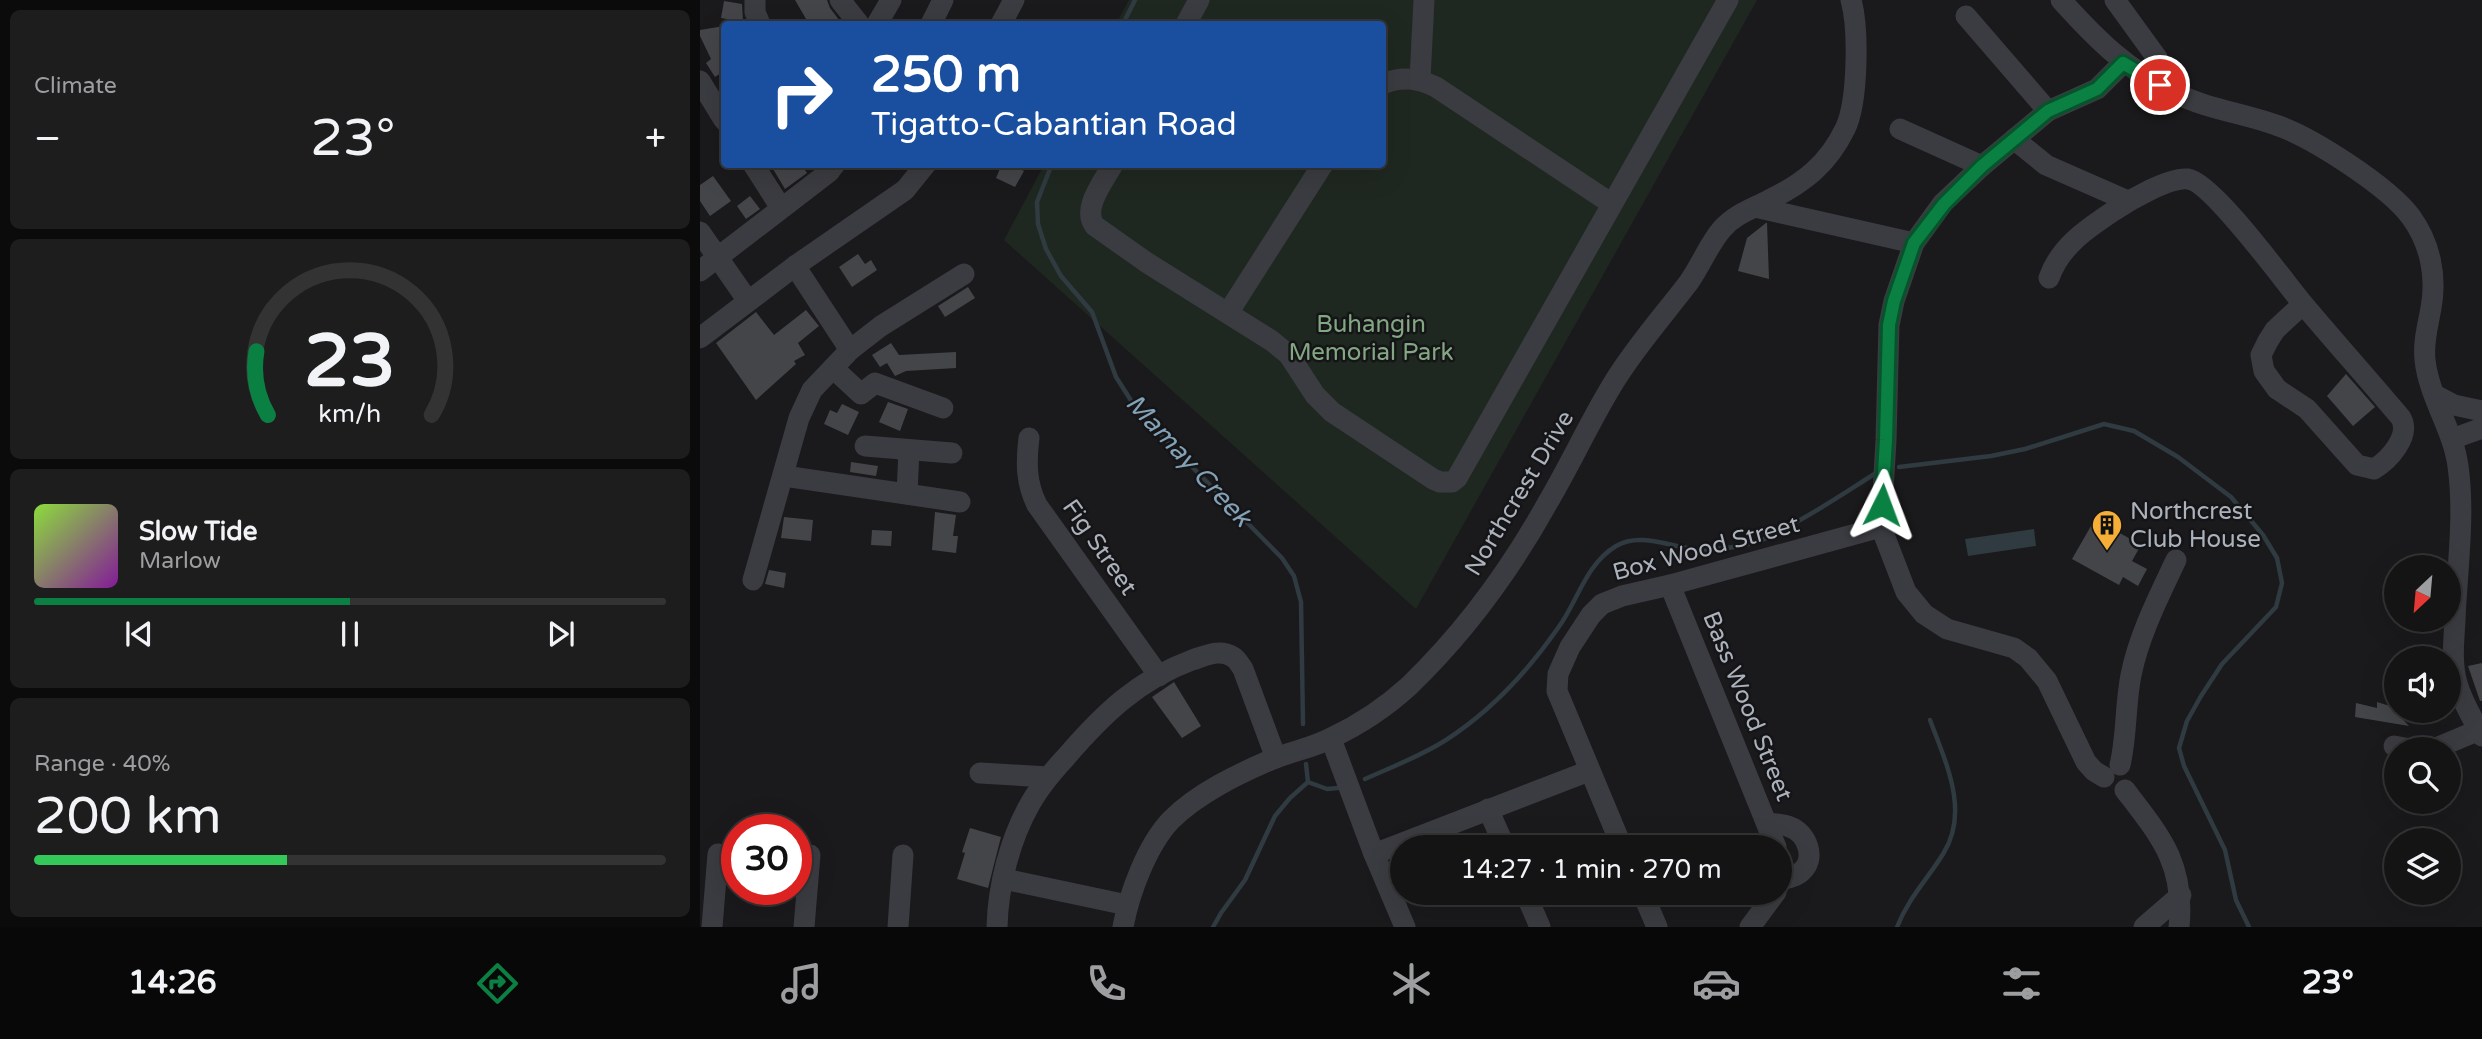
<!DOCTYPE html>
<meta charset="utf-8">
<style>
body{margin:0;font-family:"Varela Round",sans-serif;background:#1d1d1e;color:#f1f3f6;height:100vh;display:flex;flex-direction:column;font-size:26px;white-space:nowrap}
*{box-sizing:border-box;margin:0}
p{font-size:23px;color:#9d9ea0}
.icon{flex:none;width:38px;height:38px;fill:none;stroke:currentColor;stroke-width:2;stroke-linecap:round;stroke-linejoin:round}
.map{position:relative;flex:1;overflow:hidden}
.side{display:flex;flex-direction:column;gap:10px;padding:10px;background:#0b0b0c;width:700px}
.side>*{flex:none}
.hud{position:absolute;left:21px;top:21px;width:665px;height:147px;border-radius:7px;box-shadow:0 7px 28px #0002,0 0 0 2px #333334;background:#1a4fa0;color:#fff;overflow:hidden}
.needle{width:46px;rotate:206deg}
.tools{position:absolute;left:1684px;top:555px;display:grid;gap:14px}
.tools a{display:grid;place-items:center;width:77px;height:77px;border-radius:50%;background:#141415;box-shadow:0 7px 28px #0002,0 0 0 2px #333334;font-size:35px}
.speed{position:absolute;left:21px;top:814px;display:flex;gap:14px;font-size:35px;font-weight:700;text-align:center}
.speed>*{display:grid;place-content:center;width:91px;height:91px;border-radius:50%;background:#141415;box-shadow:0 7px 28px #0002,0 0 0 2px #333334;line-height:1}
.speed .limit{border:10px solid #d22;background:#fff;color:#111}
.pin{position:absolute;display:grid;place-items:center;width:60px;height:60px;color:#fff;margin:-30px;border:4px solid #fff;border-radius:50%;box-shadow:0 2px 7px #0007}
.me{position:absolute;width:77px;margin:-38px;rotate:3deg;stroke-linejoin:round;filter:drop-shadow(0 0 5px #0008)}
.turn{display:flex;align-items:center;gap:24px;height:147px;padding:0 35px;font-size:32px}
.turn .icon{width:91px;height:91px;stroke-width:2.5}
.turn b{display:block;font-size:49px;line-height:60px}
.big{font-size:52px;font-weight:600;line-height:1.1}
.side .card{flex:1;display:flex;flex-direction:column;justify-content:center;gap:10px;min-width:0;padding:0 24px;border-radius:10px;background:#1d1d1e}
.side .dial{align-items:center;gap:0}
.dial svg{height:182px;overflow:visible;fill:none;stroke:#333334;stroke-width:7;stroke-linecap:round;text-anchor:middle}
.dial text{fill:#f1f3f6;stroke:none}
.song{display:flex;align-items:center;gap:21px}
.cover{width:84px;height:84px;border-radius:10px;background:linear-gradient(135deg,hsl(90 70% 55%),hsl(290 70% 35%))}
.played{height:7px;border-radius:4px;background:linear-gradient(90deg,#0b8043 50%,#333334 50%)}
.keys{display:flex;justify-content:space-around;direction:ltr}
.heat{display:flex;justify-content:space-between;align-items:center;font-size:38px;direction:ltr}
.charge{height:10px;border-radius:5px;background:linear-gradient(90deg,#34c759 40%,#333334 0)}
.trip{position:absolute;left:690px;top:835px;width:402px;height:70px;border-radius:35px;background:#141415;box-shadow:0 7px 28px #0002,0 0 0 2px #333334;font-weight:600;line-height:70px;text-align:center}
.dock{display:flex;height:112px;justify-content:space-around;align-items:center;background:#080808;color:#9d9ea0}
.dock .icon{width:49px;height:49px}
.dock .current{color:#0b8043}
.dock b{font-size:32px;color:#f1f3f6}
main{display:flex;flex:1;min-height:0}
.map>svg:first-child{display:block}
.green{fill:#1f2820}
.water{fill:#2f3a41}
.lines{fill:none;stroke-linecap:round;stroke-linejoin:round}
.stream{stroke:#2f3a41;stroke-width:4.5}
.building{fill:#444549}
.minor{stroke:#3b3c41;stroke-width:21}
.route-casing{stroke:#07532c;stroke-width:18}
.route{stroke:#0b8043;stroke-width:12}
.labels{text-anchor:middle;stroke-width:5;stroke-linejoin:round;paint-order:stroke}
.park-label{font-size:24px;fill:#83a783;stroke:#151517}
.street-label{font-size:24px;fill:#acb2bc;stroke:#151517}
.poi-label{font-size:24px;fill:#acb2bc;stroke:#151517;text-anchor:start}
.water-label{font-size:26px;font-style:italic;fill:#83a1b7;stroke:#151517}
</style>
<main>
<section class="side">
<div class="card"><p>Climate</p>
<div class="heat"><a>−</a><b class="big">23°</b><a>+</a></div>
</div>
<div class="card dial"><svg viewBox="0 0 100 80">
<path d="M14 69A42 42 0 1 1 86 69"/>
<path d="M14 69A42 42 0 0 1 9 41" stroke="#0b8043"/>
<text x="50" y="56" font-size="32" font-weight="700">23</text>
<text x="50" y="72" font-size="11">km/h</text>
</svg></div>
<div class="card">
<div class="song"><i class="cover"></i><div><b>Slow Tide</b><p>Marlow</p></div></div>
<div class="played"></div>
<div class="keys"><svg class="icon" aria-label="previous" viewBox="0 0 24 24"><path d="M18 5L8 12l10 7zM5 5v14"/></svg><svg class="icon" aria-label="pause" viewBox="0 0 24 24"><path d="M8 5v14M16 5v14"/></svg><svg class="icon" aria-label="next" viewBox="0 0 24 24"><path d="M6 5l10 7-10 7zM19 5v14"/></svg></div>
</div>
<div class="card"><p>Range · 40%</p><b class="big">200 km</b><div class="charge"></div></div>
</section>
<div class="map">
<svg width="1782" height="927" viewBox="0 0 1782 927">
<rect width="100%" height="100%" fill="#1a1a1c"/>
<path class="green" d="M429,0H1057L716,609L304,240L344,165L682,164V24H416Z"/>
<path class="water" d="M1334,529L1336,546L1268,556L1265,539Z"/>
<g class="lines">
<g class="stream">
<path d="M423,24L435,0"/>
<path d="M352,164L337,202L338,224L346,249L361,276L392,312L416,377L439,413L582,558L594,576L601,602L603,724"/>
<path d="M1199,467L1291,456L1325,449L1404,424L1434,431L1478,457L1531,497L1563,535L1577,558L1582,583L1576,607L1522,664L1501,696L1487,721L1479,748L1484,766L1525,850L1536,900L1549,927"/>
<path d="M606,764L608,782"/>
<path d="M665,779C692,767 721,756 746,740C791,711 828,671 858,628C878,601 885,565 916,546C939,532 969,546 993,549C1013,551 1038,547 1057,542C1066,539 1076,533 1085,528C1117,512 1146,492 1176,473"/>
<path d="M608,782L627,789L638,788"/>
<path d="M513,927L521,913L545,880L575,816L590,798L608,782"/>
<path d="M1197,927C1209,897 1227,880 1243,854C1270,812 1246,763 1230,720"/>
</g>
</g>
<g class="building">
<path d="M95,0H127L130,8L142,24H109Z"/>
<path d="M24,1L42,4L43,22L21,18Z"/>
<path d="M24,26V71L15,77L6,63L11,59L0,36V30Z"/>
<path d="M70,164H101L107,173L85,189Z"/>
<path d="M302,164H311L324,171L315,187L296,178Z"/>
<path d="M13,176L31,201L10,216L0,201V185Z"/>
<path d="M50,196L60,209L46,219L37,206Z"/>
<path d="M1066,223H1067L1069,279L1038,271L1047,238Z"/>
<path d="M158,254L165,264L171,260L177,270L152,287L139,267Z"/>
<path d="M268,287L275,298L245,317L238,306Z"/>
<path d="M106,310L119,326L98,343L105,355L94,361L96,364L56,400L16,343L56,312L74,335Z"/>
<path d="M191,343L199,355L256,352V368L206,371L195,376L187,363L180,367L172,355Z"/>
<path d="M1646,374L1675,407L1653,426L1627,396Z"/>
<path d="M188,402L208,409L200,431L179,422Z"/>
<path d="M142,404L159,412L148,435L124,424L130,410L137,413Z"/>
<path d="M151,462L178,466L176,476L150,472Z"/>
<path d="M235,512L256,515L253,536H258L256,553L232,550Z"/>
<path d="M84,517L113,520L111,541L81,538Z"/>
<path d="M1395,519L1441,545L1432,561L1447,569L1438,586L1423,577L1419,585L1372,559Z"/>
<path d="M172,530L192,531L191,546L171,545Z"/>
<path d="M69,570L86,573L84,588L65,584Z"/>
<path d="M1782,663V701H1780L1768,666Z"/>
<path d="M474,682L501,726L482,738L452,697Z"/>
<path d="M1677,702L1690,706L1709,726L1655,717L1656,703L1677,708Z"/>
<path d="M270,828L301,837L288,888L257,879L265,853L262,852Z"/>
</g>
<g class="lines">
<g class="minor">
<path d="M55,0V12L60,24"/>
<path d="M140,0L159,24"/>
<path d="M1361,0C1397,40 1426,69 1475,93C1507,109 1543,113 1576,125C1612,137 1689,187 1711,217C1730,243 1737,276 1731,308C1728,325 1723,342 1725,360C1729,397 1753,429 1758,466C1765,516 1757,570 1755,620C1754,640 1751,663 1757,683C1762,702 1773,719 1782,736"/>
<path d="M1415,0L1457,58L1478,94"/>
<path d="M1266,16L1348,111"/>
<path d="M177,24L191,0"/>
<path d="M231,24L243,0"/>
<path d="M301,24L314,0"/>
<path d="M486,24L499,0"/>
<path d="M720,79L724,0"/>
<path d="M0,81L24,120"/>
<path d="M682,84C702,76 717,78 736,87L912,204"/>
<path d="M1200,129L1282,166"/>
<path d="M1314,139L1346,165L1428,201"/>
<path d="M53,164L81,208"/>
<path d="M413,164C404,181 381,209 395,226L446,262L572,341L589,355L615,395L632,412L733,479L740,482H752L757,478L1028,0"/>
<path d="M1055,207L1214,243"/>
<path d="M0,232L48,301"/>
<path d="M95,266L150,350"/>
<path d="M0,271L129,172L135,164"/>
<path d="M1349,278C1360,246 1388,228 1415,210C1430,200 1469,177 1488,179C1512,182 1584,281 1603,304C1635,342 1668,379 1701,418C1711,436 1689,460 1674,469L1657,465L1607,409L1577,389L1564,371L1561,355L1568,341L1575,330L1603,304"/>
<path d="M528,313L623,164"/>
<path d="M0,338L95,266L205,190L226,164"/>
<path d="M133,368L161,394L175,383L243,408"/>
<path d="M1735,395L1754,405L1782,411"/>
<path d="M329,438C326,463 326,483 337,505L459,676"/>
<path d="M1752,439L1782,428"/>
<path d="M165,446L252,453"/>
<path d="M84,476L260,502"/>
<path d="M207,494L209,450"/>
<path d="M53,580L99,418L112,390L150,350L181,326L264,274"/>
<path d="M970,585L1076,847"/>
<path d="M631,739L674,854L705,927"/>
<path d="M1694,746L1710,749"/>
<path d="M1734,749L1779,730"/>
<path d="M1420,765C1427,736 1425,705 1431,675C1439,635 1459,596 1476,560"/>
<path d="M280,773L348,777"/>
<path d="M1404,777L1394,771L1386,762L1347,681L1328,658L1314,648L1247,629L1224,614L1206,592L1181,527L1186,440L1189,325L1194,301L1214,243L1243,203L1282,166L1348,111L1397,89L1423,63"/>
<path d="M1425,790C1461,837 1485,864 1479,927"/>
<path d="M788,809L805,847"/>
<path d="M1068,823C1075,824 1083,824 1090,827C1107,833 1117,859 1101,872C1096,877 1087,878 1081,880"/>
<path d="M922,847L857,691L858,674L870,647L891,615L902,604L922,596L970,585L1181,527"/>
<path d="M674,854L889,771"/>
<path d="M304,879L427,905"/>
<path d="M825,892L840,927"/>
<path d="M942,892L957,927"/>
<path d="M12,927L18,854"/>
<path d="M104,927L110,855"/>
<path d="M198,927L203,855"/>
<path d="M297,927C298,886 310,839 330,804C340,786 353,771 366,757C403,714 438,680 492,660C505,656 520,648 533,657C537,659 540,665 543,669L576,758"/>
<path d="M423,927C429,894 447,845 471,820C498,793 538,774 573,759C592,751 613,748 631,738C659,725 687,706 709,686C764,633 811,569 848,502C871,463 890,421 914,382C936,346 964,315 989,282C1001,265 1009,244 1022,229C1035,214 1052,209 1069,200C1104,183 1128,164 1145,129C1158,103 1159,29 1151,0"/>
<path d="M1050,927L1076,892"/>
<path d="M1444,927L1481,895"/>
</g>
</g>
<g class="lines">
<g class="route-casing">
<path id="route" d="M1182,505L1186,440L1189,325L1194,301L1214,243L1244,204L1282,166L1348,111L1397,89L1423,63L1460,85"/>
</g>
<use href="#route" class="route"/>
</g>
<defs>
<g id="building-pin" transform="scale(1.575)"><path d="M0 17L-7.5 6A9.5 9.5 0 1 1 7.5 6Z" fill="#f7ae37" stroke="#151517"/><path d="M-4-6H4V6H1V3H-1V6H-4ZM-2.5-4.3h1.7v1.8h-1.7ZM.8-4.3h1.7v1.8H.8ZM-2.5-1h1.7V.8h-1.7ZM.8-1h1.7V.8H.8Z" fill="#111"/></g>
</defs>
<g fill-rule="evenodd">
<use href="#building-pin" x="1407" y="525"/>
</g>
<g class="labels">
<g class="park-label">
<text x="671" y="332">Buhangin<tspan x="671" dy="28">Memorial Park</tspan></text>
</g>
<g class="street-label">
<text transform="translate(819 493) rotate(-59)" y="8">Northcrest Drive</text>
<text transform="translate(400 547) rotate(55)" y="8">Fig Street</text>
<text transform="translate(1006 548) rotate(-15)" y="8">Box Wood Street</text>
<text transform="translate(1048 706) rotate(68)" y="8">Bass Wood Street</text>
</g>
<g class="poi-label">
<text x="1430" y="519">Northcrest<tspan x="1430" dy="28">Club House</tspan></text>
</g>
<g class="water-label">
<text transform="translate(489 460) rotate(47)" y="9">Mamay Creek</text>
</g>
</g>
</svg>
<div class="tools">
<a><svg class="needle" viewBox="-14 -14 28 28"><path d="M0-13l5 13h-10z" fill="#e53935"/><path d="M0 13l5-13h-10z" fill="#9d9ea0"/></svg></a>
<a><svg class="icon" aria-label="sound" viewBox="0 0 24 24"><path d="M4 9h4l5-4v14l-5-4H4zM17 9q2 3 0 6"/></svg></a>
<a><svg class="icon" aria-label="search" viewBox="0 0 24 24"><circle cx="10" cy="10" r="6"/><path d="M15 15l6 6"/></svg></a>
<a><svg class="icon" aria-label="layers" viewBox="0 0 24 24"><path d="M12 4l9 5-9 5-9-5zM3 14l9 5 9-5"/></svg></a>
</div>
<div class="speed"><div class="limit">30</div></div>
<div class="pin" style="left:1460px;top:85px;background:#d93025"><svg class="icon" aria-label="arrive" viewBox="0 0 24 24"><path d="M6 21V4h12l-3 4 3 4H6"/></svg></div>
<svg class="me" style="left:1182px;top:505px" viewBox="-20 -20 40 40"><path d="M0-17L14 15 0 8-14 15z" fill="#0b8043" stroke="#fff" stroke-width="4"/></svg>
<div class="trip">14:27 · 1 min · 270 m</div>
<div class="hud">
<div class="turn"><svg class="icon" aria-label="right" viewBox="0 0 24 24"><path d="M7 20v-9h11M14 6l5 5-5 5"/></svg><div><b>250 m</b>Tigatto-Cabantian Road</div></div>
</div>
</div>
</main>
<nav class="dock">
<b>14:26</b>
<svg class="icon current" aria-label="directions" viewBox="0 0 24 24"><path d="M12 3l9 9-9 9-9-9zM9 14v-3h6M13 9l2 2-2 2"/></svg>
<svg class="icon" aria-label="music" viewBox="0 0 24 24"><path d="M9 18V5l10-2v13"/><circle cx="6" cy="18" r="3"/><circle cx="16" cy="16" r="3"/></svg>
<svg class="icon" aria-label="phone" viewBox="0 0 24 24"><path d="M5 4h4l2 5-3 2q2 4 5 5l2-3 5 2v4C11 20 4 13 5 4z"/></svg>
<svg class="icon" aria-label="climate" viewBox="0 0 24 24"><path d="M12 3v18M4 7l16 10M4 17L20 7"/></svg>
<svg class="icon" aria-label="car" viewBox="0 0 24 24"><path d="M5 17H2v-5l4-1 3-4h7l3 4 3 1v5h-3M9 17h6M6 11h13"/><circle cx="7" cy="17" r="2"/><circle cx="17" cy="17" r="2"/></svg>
<svg class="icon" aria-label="filters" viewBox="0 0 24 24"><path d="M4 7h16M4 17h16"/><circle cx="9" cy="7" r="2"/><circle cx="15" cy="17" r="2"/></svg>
<b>23°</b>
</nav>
